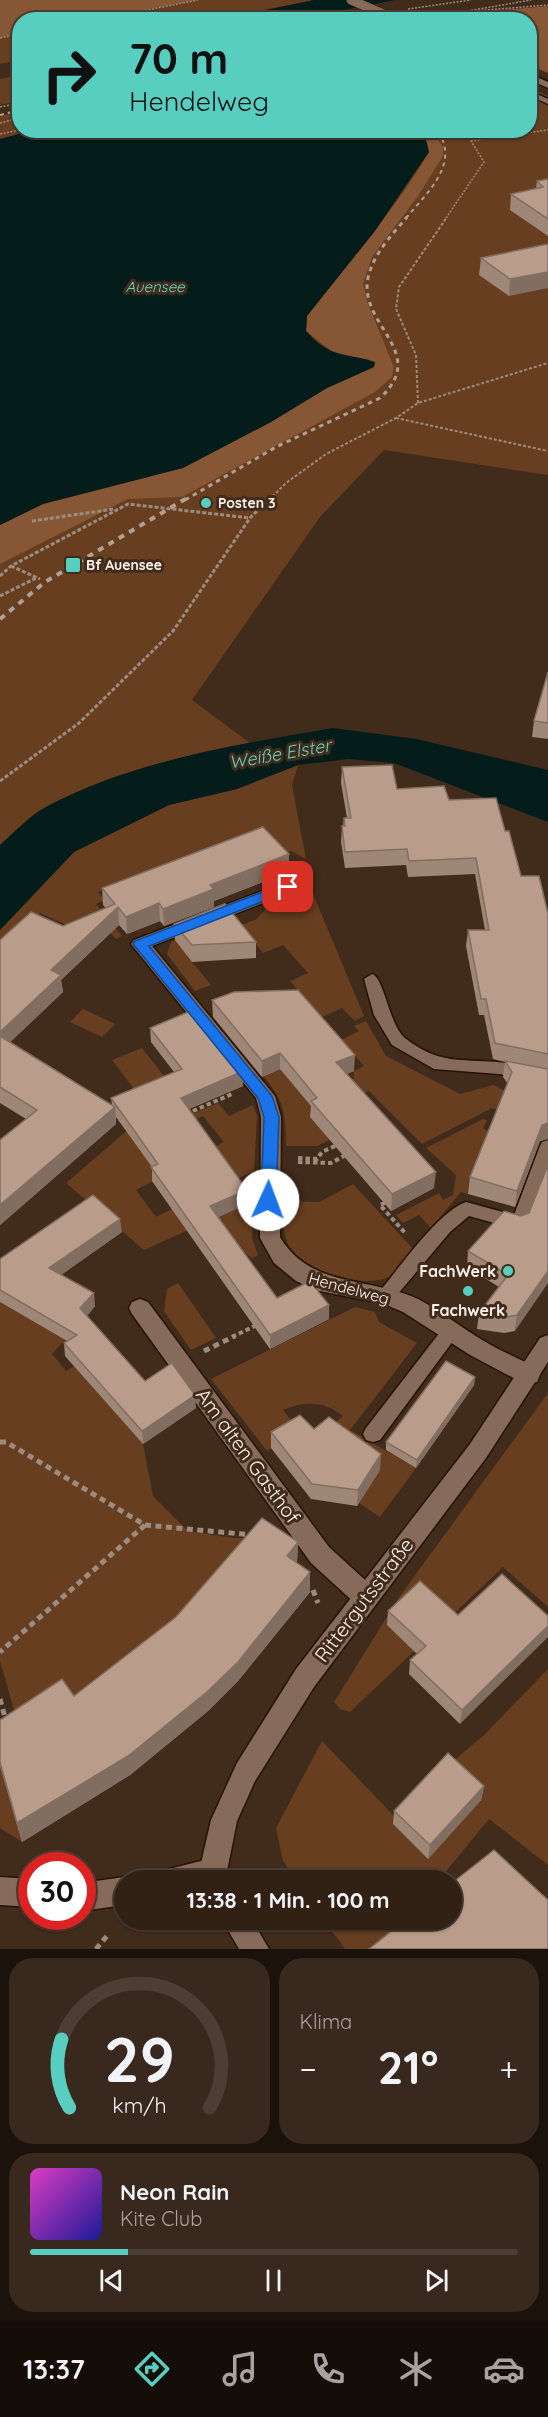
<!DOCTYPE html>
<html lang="de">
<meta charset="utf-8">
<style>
body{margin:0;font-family:Quicksand,sans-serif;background:#39281d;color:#f1f3f6;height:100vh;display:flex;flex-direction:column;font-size:22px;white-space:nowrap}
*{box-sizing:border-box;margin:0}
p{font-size:20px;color:#a8a3a0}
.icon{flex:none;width:33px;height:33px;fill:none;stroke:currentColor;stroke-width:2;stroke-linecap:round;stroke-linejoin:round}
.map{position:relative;height:1949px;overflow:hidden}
.drawer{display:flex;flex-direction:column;gap:9px;padding:9px;background:#1b120b;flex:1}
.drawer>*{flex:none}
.guide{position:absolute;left:12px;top:12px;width:525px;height:126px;border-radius:24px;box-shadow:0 2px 4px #0004,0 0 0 2px #4c3e34;background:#58cec0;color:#111;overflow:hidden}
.speed{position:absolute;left:18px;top:1852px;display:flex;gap:12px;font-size:30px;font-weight:700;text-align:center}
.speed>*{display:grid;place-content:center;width:78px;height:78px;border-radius:50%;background:#312014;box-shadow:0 2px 4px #0004,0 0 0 2px #4c3e34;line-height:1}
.speed .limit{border:9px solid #d22;background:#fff;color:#111}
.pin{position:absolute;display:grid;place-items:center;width:51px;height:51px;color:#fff;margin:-26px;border-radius:12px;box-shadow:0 3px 9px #0006}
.me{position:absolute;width:66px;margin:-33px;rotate:2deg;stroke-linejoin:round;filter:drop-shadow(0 0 4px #0008)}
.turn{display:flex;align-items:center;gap:21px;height:126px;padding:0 18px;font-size:27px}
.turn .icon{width:78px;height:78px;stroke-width:2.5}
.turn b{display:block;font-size:42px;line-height:51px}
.big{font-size:45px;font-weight:700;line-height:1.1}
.drawer .tile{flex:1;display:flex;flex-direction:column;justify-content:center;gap:9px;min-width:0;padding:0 21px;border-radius:24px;background:#39281d}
.drawer .dial{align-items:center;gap:0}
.dial svg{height:156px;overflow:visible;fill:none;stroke:#4c3e34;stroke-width:7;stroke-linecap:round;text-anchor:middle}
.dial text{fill:#f1f3f6;stroke:none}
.song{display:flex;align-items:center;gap:18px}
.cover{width:72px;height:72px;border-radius:9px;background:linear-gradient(135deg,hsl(310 70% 55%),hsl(240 70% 35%))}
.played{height:6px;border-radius:3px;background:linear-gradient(90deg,#58cec0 20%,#4c3e34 20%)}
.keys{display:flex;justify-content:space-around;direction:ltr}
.heat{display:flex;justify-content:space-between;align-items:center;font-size:33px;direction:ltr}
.drawer .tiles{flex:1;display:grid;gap:9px;grid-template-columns:1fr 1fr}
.tile:last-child{grid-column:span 2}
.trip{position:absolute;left:114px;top:1870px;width:348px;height:60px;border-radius:30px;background:#312014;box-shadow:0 2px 4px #0004,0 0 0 2px #4c3e34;font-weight:700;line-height:60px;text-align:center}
.tabs{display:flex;height:96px;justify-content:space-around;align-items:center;background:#140d08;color:#a8a3a0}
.tabs .icon{width:42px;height:42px}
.tabs .current{color:#58cec0}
.tabs b{font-size:27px;color:#f1f3f6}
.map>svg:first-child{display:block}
.green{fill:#683e20}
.forest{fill:#875634}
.water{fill:#041d1a}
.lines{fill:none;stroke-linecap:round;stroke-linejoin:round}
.lane-casing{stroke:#271304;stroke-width:3}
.street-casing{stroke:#271304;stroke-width:3}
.secondary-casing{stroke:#271304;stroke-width:3}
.path-far4{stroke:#9c8b7e;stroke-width:1.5;stroke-dasharray:2 1.5;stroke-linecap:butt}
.path-far3{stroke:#9c8b7e;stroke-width:2;stroke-dasharray:3 2;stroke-linecap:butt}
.path-far2{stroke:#9c8b7e;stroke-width:3;stroke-dasharray:4 2;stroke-linecap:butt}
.path-far1{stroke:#9c8b7e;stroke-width:4;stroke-dasharray:4.5 3;stroke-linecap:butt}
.path{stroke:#9c8b7e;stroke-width:5;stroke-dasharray:6 4.5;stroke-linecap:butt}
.lane{fill:#866b5a;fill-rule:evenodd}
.street{fill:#866b5a;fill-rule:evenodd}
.secondary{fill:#866b5a;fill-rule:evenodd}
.rail-far2{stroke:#b0a095;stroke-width:2;stroke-dasharray:4 4;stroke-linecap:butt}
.rail-far1{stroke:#b0a095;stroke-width:3;stroke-dasharray:4.5 4.5;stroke-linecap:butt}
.rail{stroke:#b0a095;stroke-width:4;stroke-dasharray:6 6;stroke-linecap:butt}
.secondary-bridge-casing{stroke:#271304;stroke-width:10;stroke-linecap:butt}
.secondary-bridge{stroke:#866b5a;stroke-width:9}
.wall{fill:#9f8777}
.shaded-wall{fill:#826e61}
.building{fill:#b99d8a;stroke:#826e61;stroke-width:1.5}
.route{fill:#1a73e8;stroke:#114b97;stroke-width:1.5}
.poi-dot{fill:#58cec0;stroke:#412b1b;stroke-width:2}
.labels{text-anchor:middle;stroke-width:6;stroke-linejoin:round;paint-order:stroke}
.far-poi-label{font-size:14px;font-weight:bold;fill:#fef2ea;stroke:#412b1b;text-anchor:start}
.far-water-label{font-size:15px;font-style:italic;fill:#5dd6c8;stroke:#412b1b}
.poi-label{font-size:16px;font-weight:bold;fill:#fef2ea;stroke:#412b1b;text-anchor:end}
.street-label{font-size:16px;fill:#fef2ea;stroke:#412b1b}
.water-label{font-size:18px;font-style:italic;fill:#5dd6c8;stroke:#412b1b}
.near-street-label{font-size:20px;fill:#fef2ea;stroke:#412b1b}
</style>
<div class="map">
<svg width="548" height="1949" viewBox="0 0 548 1949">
<rect width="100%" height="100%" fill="#412b1b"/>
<g class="green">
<path d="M198,0H314L218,19L97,20Z"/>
<path d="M19,34V60L0,64V38Z"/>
<path d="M19,75V101L0,105V79Z"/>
<path d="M530,87L548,96V475L384,450L320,517L192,700L250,743C181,757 108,773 46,807C29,816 14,833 0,845V525L338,356L316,342L306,331L418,131L530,130Z"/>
<path d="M19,111L20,130L34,131L0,139V116Z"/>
<path d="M298,765L292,785L306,859L291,851L283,854L260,831L98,892L105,900L96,904L122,936L116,939L105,927L87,934L40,913L27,925L0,960V930L74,852L169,805L237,789Z"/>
<path d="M311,889L364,1016L355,1021L342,1008L322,1017L290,981L308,973L283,945L263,953L250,937L188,957L211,985L195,991L167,954L171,942L179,938H208L257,919L269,905Z"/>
<path d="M83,1009L115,1024L102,1037L70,1022Z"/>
<path d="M366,1021L386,1056L460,1094L494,1085L515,1096L501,1111L492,1108L422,1144L369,1091L311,1117L330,1140L317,1146H286C286,1110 283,1099 260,1072L276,1064L309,1103L353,1083L354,1071L364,1066L341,1040L359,1031L354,1026Z"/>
<path d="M142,1048L167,1080L137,1093L112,1060Z"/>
<path d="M218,1103L229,1116L253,1105L257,1116L254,1171L233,1181L210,1149L224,1142L203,1116L162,1134L158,1129Z"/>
<path d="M144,1116L159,1178L136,1190L156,1217L172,1209L204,1223L253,1201L252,1238L258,1255L252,1258L202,1224L144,1250L66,1183Z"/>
<path d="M483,1119L487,1120L483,1129L493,1132L468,1194L461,1192L431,1228L419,1215L403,1223L396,1215L439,1193L443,1200L453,1195L456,1175L426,1148Z"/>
<path d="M353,1184L414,1250C407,1259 399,1272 389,1277C362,1290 299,1270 287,1242C282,1229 284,1214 285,1201L319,1202Z"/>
<path d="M178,1283L216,1338L191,1350L164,1311L167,1289Z"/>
<path d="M0,1302L65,1340L52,1354L66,1371L74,1366L143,1444L153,1496L188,1531L234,1538H262L88,1706L16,1717L0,1661Z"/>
<path d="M355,1307L375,1312L379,1322L417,1343L350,1430L416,1468L380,1517L359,1503L380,1470L329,1428L343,1416C324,1401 305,1401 283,1410L300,1431L267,1451L211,1379Z"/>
<path d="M548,1393V1607L503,1567L350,1712L340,1709L334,1702L400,1596Z"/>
<path d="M548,1669V1865L489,1819L438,1881H297L283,1861L276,1828L322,1741L397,1819L393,1824L428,1858L446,1767L483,1736Z"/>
<path d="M0,1766L22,1842L0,1828Z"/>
<path d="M324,1920H422L386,1949H345Z"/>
</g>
<g class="forest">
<path d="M0,0H198L97,19L20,20L19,34L0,38Z"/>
<path d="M548,6V73L530,65V20L428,19L446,15Z"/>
<path d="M417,131H432L443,147V156L418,196L372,257L363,284L368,304L394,367L392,377L375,392L182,497L128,499L0,564V525L43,504L183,468L271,422L327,388L374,367L368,359L338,356L306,331L307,316C348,261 395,211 429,152Z"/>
</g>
<g class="water">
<path d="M314,0H395L298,19L218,20Z"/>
<path d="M34,130H418L425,135L429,152L375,231L307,316L306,331C331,359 344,352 375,362L374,367L327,388L271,422L183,468L43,504L0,525V139Z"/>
<path d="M333,728L416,739L548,770V822L394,763L349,759L298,765L237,789L169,805L74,852L0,930V845C14,833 29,816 46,807C134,760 236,745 333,728Z"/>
</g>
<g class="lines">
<g class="lane-casing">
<g id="lane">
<path d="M530,91L548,99V104L530,96Z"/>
<path d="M372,974C384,977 389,1025 405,1038C437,1064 460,1059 497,1062C514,1064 531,1068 548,1071V1083L499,1074L434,1069L392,1045L374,1015L364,979Z"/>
<path d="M548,1140V1168L525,1228L519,1230L469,1216L450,1232L392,1301L386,1303L380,1301L377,1296L380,1291C399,1268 439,1211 466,1202L514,1215L540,1146L542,1142Z"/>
<path d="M450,1325L456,1327L459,1332L456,1337L380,1440L373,1442L366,1440L363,1434L366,1428L444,1327Z"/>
</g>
</g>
<g class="street-casing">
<g id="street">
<path d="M288,881L294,883L297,887L294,891L152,946L275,1096L281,1117L280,1237C310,1288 370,1277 418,1299C441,1311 462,1328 484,1341C501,1351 519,1359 537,1368L540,1375L537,1382L529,1384L521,1382L470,1355L403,1312L384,1304L315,1290L296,1281L274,1263L260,1238L261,1117L256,1098L131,944L134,940Z"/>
<path d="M140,1299L148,1302L329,1547L375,1589L378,1597L375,1605L366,1608L357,1605L311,1563L132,1314L129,1308L132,1302Z"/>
<path d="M213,1858L223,1862L227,1872L223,1881H157L161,1871Z"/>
<path d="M0,1877L32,1879V1907L0,1905Z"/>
<path d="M124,1877L133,1881H124V1905L82,1911V1883Z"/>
</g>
</g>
<g class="secondary-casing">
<g id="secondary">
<path d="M530,74L548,82V88L530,80Z"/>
<path d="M548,1335V1362L486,1458L314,1687L255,1781L237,1821L227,1871L231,1881H203L199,1872L211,1820L237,1763L296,1669L470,1444L540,1338Z"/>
<path d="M222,1920H252L269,1949H239Z"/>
</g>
</g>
<g class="path-far4">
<path d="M408,9L471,0"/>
<path d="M474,11L548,5"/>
<path d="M97,20L198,0"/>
<path d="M416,20L531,0"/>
<path d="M0,38L20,34"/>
<path d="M0,107L20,103"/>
<path d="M0,123L20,118"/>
<path d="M0,134L20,130"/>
<path d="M471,141L548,130"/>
<path d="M446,218L484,162L471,141L456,130"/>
</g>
<g class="path-far3">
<path d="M418,403L416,355L396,309L399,287L447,217"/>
<path d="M396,418L548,451"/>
<path d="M269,500L286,483L326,454L396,418L418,403L548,363"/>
</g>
<g class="path-far2">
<path d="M32,521L114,509"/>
<path d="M11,566L40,579"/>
<path d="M0,576L11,566L128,504L250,518"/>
<path d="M0,596L36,578"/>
<path d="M0,781L79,723L173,631L250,518L270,498"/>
</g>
<g class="path-far1">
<path d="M186,1114L232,1094"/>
<path d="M298,1158L317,1159L322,1152L335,1146"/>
<path d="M298,1162L331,1163L344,1156"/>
<path d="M385,1203L380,1205L406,1234"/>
<path d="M232,1337L259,1324"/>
</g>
<g class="path">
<path d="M204,1351L235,1336"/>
<path d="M0,1442H6L145,1525L0,1652"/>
<path d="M145,1525L252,1535"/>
<path d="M313,1590L318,1603"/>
<path d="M0,1699L6,1721"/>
<path d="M96,1949L107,1936"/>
</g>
<use href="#lane" class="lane"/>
<use href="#street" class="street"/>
<use href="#secondary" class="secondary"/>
<g class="rail-far2">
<path d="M0,115L20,110"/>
<path d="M406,218C427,193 461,163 437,130"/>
</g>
<path class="rail-far1" d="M185,500L276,447L380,398C430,352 358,325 368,278C373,254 392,235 407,217"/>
<path class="rail" d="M0,619L45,582L187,498"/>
<g class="secondary-bridge-casing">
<path id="secondary-bridge" d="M351,0L388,16"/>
</g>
<use href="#secondary-bridge" class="secondary-bridge"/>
</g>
<g class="wall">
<path d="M548,179V236L510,210L511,194L536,189L537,181Z"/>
<path d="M548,244L509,296L479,275L481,258Z"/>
<path d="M548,672V739L532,737L534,721Z"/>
<path d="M342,767L397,789L449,800L505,831L521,876L548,914V1139L540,1141L515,1207L468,1194L470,1177L508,1084L503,1077L505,1062L493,1059L484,1015H479L466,946L468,930H485L475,874L408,877L406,865L345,868L341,842L342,826H343L344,818H347L341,783Z"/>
<path d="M289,872L214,901V907L164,926L160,921L127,934L119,925L61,980L63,992L10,1042L112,1105L111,1098L174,1072L151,1042L150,1028L243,1071V1086L189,1109L247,1204L218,1217L277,1298L329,1305V1319L270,1349L152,1181V1167L116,1117V1124L0,1225V1140L26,1119L0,1103V940L63,926L106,908L103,905L102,888Z"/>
<path d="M174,924L256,942V958L192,962L175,940Z"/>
<path d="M212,1000L354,1071L347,1074L434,1188L391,1211L310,1117L311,1106L280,1069L262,1077L213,1017Z"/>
<path d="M548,1165L515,1331L504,1333L477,1329L479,1313L499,1287L467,1267L468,1251L521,1216L529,1213Z"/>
<path d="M122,1232L61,1275L95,1306L87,1316L145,1381L196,1408L143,1444L65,1356L64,1343L67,1341L0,1302V1259Z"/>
<path d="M475,1377L474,1385L416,1468L386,1450V1442Z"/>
<path d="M314,1429L380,1470L357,1506L311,1499L271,1448V1432Z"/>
<path d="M298,1542L297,1563L310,1572V1592L238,1681L208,1711L130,1775L22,1842L0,1766V1720L74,1696Z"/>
<path d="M502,1574L460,1724L409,1674L410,1660L417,1654L387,1625L388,1611L458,1615Z"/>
<path d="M484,1786L481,1800L428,1859L393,1824L394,1811Z"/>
</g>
<g class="shaded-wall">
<path d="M548,272V288L509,296L510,279Z"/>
<path d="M289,854V872L214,901V907L164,926L163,909L210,885Z"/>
<path d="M159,903L160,921L127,934L126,917Z"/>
<path d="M118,907L119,925L61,980L63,992L0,1052V1032L51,970Z"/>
<path d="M280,1053V1069L262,1077V1061Z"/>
<path d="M355,1055L354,1071L336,1079V1062Z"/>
<path d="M243,1071V1086L182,1112L181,1098Z"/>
<path d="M115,1107L116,1124L0,1225V1205Z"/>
<path d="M548,1123V1139L540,1141L515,1207L517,1191L542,1125Z"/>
<path d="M436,1172L434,1188L391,1211L392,1194Z"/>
<path d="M247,1190V1204L210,1221V1206Z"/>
<path d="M120,1219L122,1232L51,1282L49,1268Z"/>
<path d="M548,1271V1283L515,1331L517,1315Z"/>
<path d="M94,1293L95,1306L82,1322L80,1308Z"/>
<path d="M329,1305V1319L270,1349V1335Z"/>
<path d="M475,1377L474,1385L416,1468L417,1460Z"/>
<path d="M195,1395L196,1408L143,1444L142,1431Z"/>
<path d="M381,1454L380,1470L357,1506L358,1490Z"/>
<path d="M298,1542L297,1562L287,1576V1556Z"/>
<path d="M310,1572V1592L238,1681L208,1711L130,1775L22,1842L17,1823Z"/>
<path d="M548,1626V1637L460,1724L462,1710Z"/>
<path d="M484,1786L481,1800L428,1859L430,1845Z"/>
</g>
<g class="building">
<path d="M548,179V219L511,194L543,187L537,181Z"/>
<path d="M548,244V272L510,279L481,258Z"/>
<path d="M548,672V723L534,721Z"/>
<path d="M392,765L397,789L444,786L449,800L496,798L505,831H509L521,876H539L548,914V1054L495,1043L486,999H481L468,930H489L476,858L409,861L407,849L345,852L342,826H345L344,818H351L342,767Z"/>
<path d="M263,827L289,854L210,885L214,889L163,909L159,903L126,917L118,907L51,970L61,975L0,1032V940L31,912L63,926L115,904L102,888Z"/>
<path d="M225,904L256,942L192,945L174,924Z"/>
<path d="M298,990L355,1055L336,1062L436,1172L392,1194L311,1101L317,1098L280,1053L262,1061L212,1000L234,992Z"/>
<path d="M193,1010L243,1071L181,1098L247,1190L210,1206L277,1298L310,1281L329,1305L270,1335L151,1167L158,1164L111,1098L182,1069L150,1028Z"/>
<path d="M0,1036L115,1107L0,1205V1140L37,1110L0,1087Z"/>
<path d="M505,1061L548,1069V1123L542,1125L517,1191L470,1177L512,1072Z"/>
<path d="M548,1165V1271L517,1315L507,1317L479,1313L508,1275L468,1251L504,1211L521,1216L529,1213Z"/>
<path d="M93,1195L120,1219L49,1268L94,1293L80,1308L145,1381L172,1363L195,1395L142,1431L64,1343L77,1335L0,1290V1259Z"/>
<path d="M446,1361L475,1377L417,1460L386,1442Z"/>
<path d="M300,1415L314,1429L329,1417L381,1454L358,1490L312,1484L271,1432Z"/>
<path d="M262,1518L298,1542L287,1556L310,1572L238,1662L207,1692L128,1756L17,1823L0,1762V1720L62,1679L74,1696L176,1617Z"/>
<path d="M502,1574L548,1616V1626L462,1710L410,1660L426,1646L388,1611L420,1581L458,1615Z"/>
<path d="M448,1753L484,1786L430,1845L394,1811Z"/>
<path d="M494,1850L548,1900V1949H369L405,1920H452V1883Z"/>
</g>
<path class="route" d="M288,882L294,887L292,890L149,946L272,1096L279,1117L276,1200L268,1206L261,1200L264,1117L258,1098L133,944L135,941Z"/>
<g class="poi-dot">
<circle cx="206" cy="503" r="6"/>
<rect x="65" y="557" width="16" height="16" rx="3"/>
<circle cx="508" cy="1271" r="6"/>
<circle cx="468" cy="1291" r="6"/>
</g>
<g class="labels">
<g class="far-poi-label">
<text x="218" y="508">Posten 3</text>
<text x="86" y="570">Bf Auensee</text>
</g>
<g class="far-water-label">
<text x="155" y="292">Auensee</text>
</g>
<g class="poi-label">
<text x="496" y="1277">FachWerk</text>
<text x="468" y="1316" text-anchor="middle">Fachwerk</text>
</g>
<g class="street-label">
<text transform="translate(349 1288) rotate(15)" y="6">Hendelweg</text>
</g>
<g class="water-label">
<text transform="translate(280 754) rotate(-10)" y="6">Weiße Elster</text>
</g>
<g class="near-street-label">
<text transform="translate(248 1456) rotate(54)" y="7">Am alten Gasthof</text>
<text transform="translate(364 1600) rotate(-53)" y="7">Rittergutsstraße</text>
</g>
</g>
</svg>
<div class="speed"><div class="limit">30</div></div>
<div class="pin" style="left:288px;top:887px;background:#d93025"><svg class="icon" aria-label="arrive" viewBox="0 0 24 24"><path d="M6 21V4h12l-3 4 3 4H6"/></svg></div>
<svg class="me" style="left:268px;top:1200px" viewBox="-20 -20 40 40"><circle r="19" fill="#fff"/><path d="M0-13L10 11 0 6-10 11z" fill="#1a73e8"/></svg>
<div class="trip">13:38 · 1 Min. · 100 m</div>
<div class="guide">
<div class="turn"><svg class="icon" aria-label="right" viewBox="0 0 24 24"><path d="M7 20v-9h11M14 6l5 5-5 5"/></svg><div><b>70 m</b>Hendelweg</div></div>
</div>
</div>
<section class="drawer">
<div class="tiles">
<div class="tile dial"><svg viewBox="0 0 100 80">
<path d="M14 69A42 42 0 1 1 86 69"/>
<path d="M14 69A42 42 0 0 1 10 34" stroke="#58cec0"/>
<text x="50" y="56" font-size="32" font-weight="700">29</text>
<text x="50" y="72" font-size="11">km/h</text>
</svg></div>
<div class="tile"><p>Klima</p>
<div class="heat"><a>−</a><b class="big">21°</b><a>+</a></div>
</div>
<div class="tile">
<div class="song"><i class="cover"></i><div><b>Neon Rain</b><p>Kite Club</p></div></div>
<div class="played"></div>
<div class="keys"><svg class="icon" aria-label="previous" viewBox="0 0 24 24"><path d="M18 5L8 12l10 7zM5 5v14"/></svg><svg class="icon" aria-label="pause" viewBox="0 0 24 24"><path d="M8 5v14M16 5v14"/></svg><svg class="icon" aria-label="next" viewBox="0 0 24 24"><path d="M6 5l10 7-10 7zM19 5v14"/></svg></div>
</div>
</div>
</section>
<nav class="tabs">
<b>13:37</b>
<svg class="icon current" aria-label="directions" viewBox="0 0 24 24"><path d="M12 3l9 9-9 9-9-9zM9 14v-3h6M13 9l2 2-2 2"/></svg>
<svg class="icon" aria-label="music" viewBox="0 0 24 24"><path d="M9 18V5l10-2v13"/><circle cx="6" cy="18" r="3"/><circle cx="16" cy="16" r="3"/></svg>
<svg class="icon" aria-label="phone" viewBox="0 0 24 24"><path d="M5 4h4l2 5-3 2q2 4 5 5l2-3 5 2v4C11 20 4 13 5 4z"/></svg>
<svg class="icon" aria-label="climate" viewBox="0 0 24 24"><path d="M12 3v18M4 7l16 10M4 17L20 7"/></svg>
<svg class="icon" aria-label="car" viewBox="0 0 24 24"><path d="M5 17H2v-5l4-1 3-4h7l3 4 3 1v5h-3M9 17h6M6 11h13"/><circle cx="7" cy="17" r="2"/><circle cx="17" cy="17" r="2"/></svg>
</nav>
